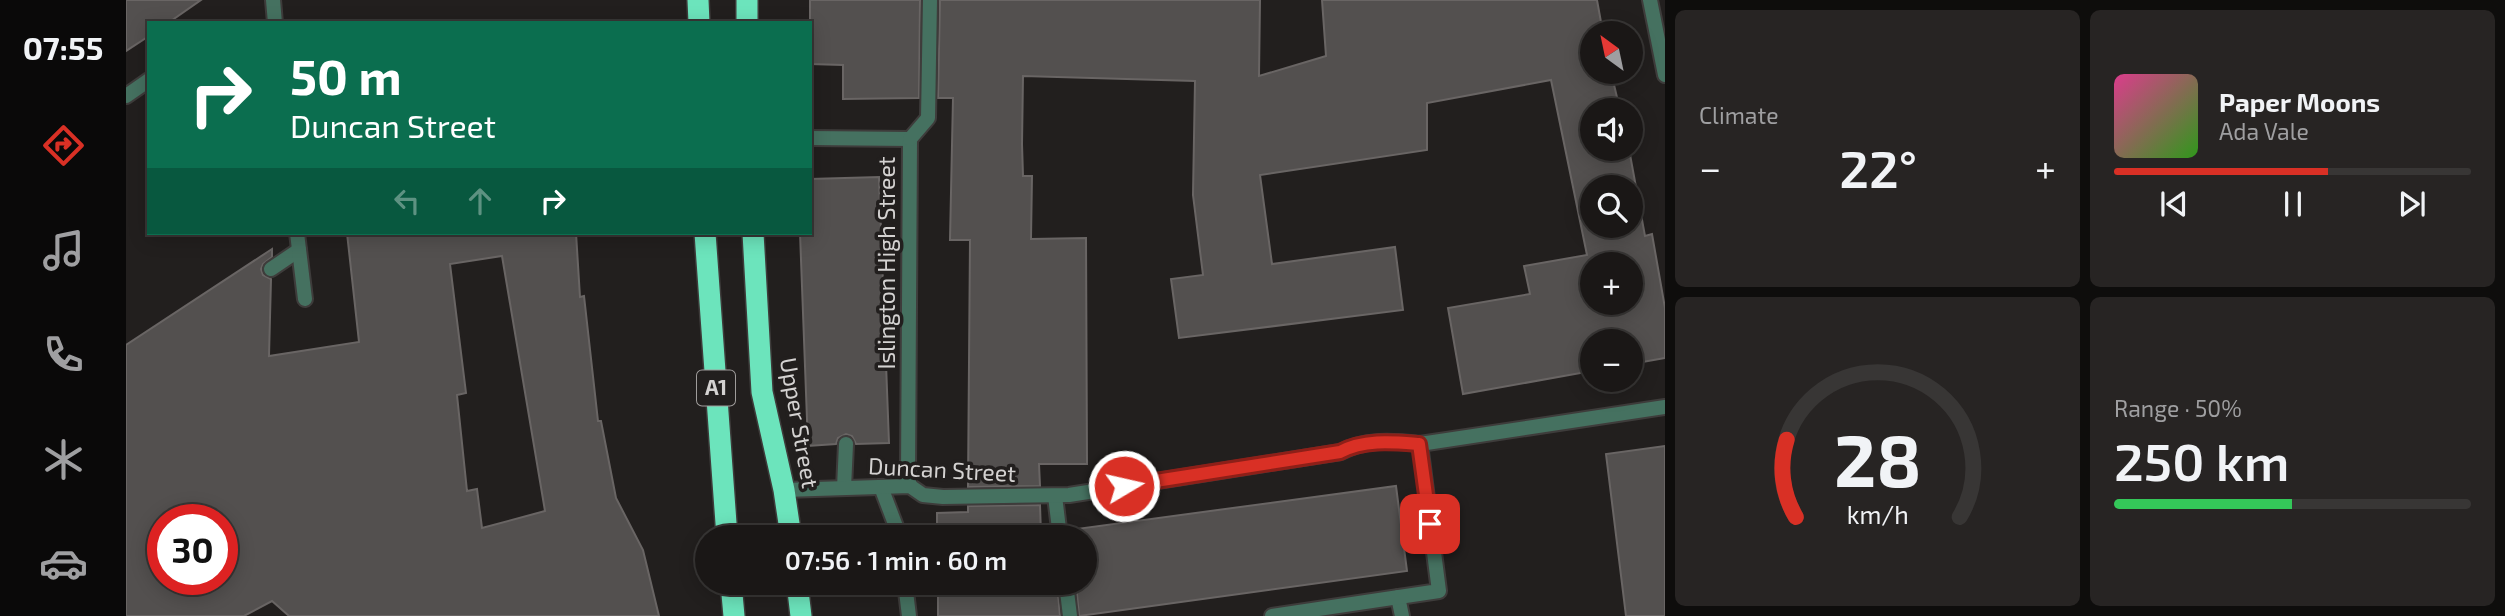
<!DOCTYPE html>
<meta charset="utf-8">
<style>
body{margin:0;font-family:"Exo 2",sans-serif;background:#272423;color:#f1f3f6;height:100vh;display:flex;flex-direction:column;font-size:26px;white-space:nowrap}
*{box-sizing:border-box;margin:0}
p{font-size:23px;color:#9f9fa1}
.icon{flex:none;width:38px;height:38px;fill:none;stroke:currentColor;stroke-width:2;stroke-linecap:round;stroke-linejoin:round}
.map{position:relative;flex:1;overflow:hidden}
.panel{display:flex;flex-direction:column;gap:10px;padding:10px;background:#0e0d0c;width:840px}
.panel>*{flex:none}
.hud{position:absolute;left:21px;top:21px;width:665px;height:214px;border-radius:0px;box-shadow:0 4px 18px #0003,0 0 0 2px #383635;background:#0b6e4f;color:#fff;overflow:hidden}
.needle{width:46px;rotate:327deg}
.fabs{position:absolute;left:1454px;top:21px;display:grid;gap:14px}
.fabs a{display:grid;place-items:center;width:63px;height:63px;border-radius:50%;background:#1a1716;box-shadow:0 4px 18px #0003,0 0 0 2px #383635;font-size:35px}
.speed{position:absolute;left:21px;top:504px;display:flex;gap:14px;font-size:35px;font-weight:700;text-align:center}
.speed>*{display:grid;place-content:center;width:91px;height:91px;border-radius:50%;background:#1a1716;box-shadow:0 4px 18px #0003,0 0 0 2px #383635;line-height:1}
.speed .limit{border:10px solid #d22;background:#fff;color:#111}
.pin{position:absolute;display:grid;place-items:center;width:60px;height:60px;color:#fff;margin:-30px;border-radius:14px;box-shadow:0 4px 10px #0006}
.me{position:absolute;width:77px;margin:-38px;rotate:81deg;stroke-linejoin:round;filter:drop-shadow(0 0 5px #0008)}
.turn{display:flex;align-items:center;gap:24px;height:147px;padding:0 28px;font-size:32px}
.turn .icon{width:91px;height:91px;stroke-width:2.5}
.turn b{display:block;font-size:49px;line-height:60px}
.lanes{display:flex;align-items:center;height:66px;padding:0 28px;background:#0003;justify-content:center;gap:35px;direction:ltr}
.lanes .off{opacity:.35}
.big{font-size:52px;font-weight:600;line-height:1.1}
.panel .card{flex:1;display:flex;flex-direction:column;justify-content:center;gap:10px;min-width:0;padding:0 24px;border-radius:10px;background:#272423}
.panel .dial{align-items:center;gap:0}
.dial svg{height:182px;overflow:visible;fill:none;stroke:#383635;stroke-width:7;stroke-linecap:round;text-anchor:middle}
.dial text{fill:#f1f3f6;stroke:none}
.song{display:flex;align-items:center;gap:21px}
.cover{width:84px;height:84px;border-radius:10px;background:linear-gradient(135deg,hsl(330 70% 55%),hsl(110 70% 35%))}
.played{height:7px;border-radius:4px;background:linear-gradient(90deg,#d93025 60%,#383635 60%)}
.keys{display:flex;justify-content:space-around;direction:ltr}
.heat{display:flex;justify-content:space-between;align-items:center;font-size:38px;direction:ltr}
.charge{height:10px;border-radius:5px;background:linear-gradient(90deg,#34c759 50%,#383635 0)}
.panel .tiles{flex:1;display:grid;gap:10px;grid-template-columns:repeat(2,1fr)}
.trip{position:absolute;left:569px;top:525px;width:402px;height:70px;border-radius:35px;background:#1a1716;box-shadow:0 4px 18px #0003,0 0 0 2px #383635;font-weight:600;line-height:70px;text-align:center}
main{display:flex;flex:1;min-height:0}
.dock{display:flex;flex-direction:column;width:126px;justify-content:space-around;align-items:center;background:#0a0909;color:#9f9fa1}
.dock .icon{width:49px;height:49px}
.dock .selected{color:#d93025}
.dock b{font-size:32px;color:#f1f3f6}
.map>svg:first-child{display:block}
.building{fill:#53504f;stroke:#696564;stroke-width:2;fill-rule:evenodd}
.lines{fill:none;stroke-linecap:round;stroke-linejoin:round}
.lane-casing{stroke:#3e3c3b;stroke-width:18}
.street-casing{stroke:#3e3c3b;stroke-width:18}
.highway-casing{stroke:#3e3c3b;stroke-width:24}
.lane{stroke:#457160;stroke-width:14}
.street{stroke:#457160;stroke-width:14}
.highway{stroke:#6ce4bc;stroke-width:21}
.route-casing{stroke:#8d1f18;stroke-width:18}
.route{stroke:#d93025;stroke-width:12}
.labels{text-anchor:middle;stroke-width:7;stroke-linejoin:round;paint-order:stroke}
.shield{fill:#221f1e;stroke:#9f9c9b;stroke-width:2}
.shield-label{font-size:21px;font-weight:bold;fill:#d4d2d1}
.street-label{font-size:23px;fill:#d4d2d1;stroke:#221f1e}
</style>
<main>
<nav class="dock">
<b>07:55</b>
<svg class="icon selected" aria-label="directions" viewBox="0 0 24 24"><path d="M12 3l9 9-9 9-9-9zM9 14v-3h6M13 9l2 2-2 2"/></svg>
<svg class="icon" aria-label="music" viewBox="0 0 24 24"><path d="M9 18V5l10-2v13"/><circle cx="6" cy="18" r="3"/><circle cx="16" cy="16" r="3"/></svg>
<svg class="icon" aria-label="phone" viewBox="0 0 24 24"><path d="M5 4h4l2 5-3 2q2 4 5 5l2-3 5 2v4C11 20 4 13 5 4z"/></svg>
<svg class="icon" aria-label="climate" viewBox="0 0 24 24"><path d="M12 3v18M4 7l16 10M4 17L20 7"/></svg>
<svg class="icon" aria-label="car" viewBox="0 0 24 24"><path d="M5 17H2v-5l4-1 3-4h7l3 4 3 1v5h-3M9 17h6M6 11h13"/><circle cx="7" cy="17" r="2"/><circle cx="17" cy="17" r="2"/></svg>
</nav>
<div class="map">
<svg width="1539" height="616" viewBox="0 0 1539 616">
<rect width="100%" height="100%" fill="#221f1e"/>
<g class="building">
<path d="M0,0H75L42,23H23V36L0,51Z"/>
<path d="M684,0H794L793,98L717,99V65L684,64Z"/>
<path d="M814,0H1134L1133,76L1200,56L1196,0H1471L1477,33H1466V72H1485L1494,110H1466V149H1503L1519,236L1526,234L1539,308V358L1505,364V341H1466V371L1337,394L1322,308L1404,294L1398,266L1461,255L1425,80L1301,103V150L1134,175L1146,264L1269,247L1277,310L1053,338L1045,279L1077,275L1067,195L1069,81L897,76L896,144L897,176H906L905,239L960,238L961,464H913L914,486L842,487L844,240H824L827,98H812ZM1466,187H1505V226H1466ZM1466,264H1505V303H1466Z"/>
<path d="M753,177L763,443L730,444L726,436L720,434L712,438L710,444L682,446L674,233H684V179Z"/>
<path d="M221,233H450L454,297L458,296L472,421H475L490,498L517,550L533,616H163L146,601L118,616H0V345L146,249V257L137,264L135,269L137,275L145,279L143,356L233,342ZM376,256L419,511L356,528L351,489L341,491L331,395L340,393L324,264ZM37,520H96V579H37Z"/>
<path d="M1539,446V616H1500L1480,454Z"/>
<path d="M1270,486L1281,571L953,616L950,583H959V537H943V530Z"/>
<path d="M914,505L915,534L924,533V537H811V513L842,512V506Z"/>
<path d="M812,583H931L934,616H812Z"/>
</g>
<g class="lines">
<g class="lane-casing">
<g id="lane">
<path d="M145,269L173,250"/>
<path d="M755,487L774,537"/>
<path d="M718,488L720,444"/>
<path d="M929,496L934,537"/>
<path d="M779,583L783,616"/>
<path d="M940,583L944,616"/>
<path d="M1272,597L1276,616"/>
<path d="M1146,616L1313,591L1294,444"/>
</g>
</g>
<g class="street-casing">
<g id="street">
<path d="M147,0L149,23"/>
<path d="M1524,0L1539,75"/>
<path d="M0,96L23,80"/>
<path d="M684,138L784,139"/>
<path d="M784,139L782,476L784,486"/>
<path d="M784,139L802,118L804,0"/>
<path d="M171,233L179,299"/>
<path d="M658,490L784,486L797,495L817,497L943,495L1215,452C1238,439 1267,441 1294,444L1539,407"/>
</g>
</g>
<g class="highway-casing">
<g id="highway">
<path d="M572,0L573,23"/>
<path d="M621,23V0"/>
<path d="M579,233L601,537"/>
<path d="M627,233L636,392L658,490L665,537"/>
<path d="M605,583L608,616"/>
<path d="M671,583L675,616"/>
</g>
</g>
<use href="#lane" class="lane"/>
<use href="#street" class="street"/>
<use href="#highway" class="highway"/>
</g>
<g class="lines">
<g class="route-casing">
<path id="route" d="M998,486L1214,452C1238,439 1267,442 1293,444L1304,524"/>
</g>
<use href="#route" class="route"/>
</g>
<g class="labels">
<rect class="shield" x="571" y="370.5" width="38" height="35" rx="5"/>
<g class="shield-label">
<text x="590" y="395">A1</text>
</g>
<g class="street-label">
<text transform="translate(761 263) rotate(-90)" y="8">Islington High Street</text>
<text transform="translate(673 423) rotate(80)" y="8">Upper Street</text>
<text transform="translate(816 470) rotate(3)" y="8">Duncan Street</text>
</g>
</g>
</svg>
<div class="fabs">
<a><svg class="needle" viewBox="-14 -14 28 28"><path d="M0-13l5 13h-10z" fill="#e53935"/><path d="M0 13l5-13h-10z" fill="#9f9fa1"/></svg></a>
<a><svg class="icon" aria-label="sound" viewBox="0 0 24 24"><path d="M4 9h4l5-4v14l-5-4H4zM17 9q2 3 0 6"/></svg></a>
<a><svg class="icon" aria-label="search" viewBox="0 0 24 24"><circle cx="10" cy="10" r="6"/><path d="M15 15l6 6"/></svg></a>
<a>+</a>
<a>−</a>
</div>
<div class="speed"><div class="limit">30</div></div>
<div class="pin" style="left:1304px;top:524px;background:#d93025"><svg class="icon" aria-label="arrive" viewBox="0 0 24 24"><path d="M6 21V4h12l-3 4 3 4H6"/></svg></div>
<svg class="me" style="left:998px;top:486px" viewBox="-20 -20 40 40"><circle r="17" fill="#d93025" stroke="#fff" stroke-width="3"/><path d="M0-11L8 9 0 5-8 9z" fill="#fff"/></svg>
<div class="trip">07:56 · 1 min · 60 m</div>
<div class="hud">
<div class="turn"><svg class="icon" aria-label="right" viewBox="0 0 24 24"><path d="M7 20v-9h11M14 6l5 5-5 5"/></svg><div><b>50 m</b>Duncan Street</div></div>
<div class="lanes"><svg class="icon off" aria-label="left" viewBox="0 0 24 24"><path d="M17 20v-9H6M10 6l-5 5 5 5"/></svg><svg class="icon off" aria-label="ahead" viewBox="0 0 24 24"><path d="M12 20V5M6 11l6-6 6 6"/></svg><svg class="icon" aria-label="right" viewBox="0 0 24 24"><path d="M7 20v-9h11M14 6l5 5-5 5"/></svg></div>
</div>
</div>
<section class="panel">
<div class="tiles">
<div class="card"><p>Climate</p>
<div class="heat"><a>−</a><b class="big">22°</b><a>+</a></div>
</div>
<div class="card">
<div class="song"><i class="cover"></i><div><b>Paper Moons</b><p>Ada Vale</p></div></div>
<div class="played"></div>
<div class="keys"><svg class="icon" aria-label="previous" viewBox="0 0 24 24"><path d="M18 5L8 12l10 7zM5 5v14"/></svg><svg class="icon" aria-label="pause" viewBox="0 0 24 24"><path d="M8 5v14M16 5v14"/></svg><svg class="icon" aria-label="next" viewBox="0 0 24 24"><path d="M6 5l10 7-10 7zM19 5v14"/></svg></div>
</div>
<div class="card dial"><svg viewBox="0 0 100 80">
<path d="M14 69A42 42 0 1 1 86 69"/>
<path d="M14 69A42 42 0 0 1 10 35" stroke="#d93025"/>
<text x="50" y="56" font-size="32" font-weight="700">28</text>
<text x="50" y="72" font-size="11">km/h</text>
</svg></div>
<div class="card"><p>Range · 50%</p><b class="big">250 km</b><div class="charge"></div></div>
</div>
</section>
</main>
